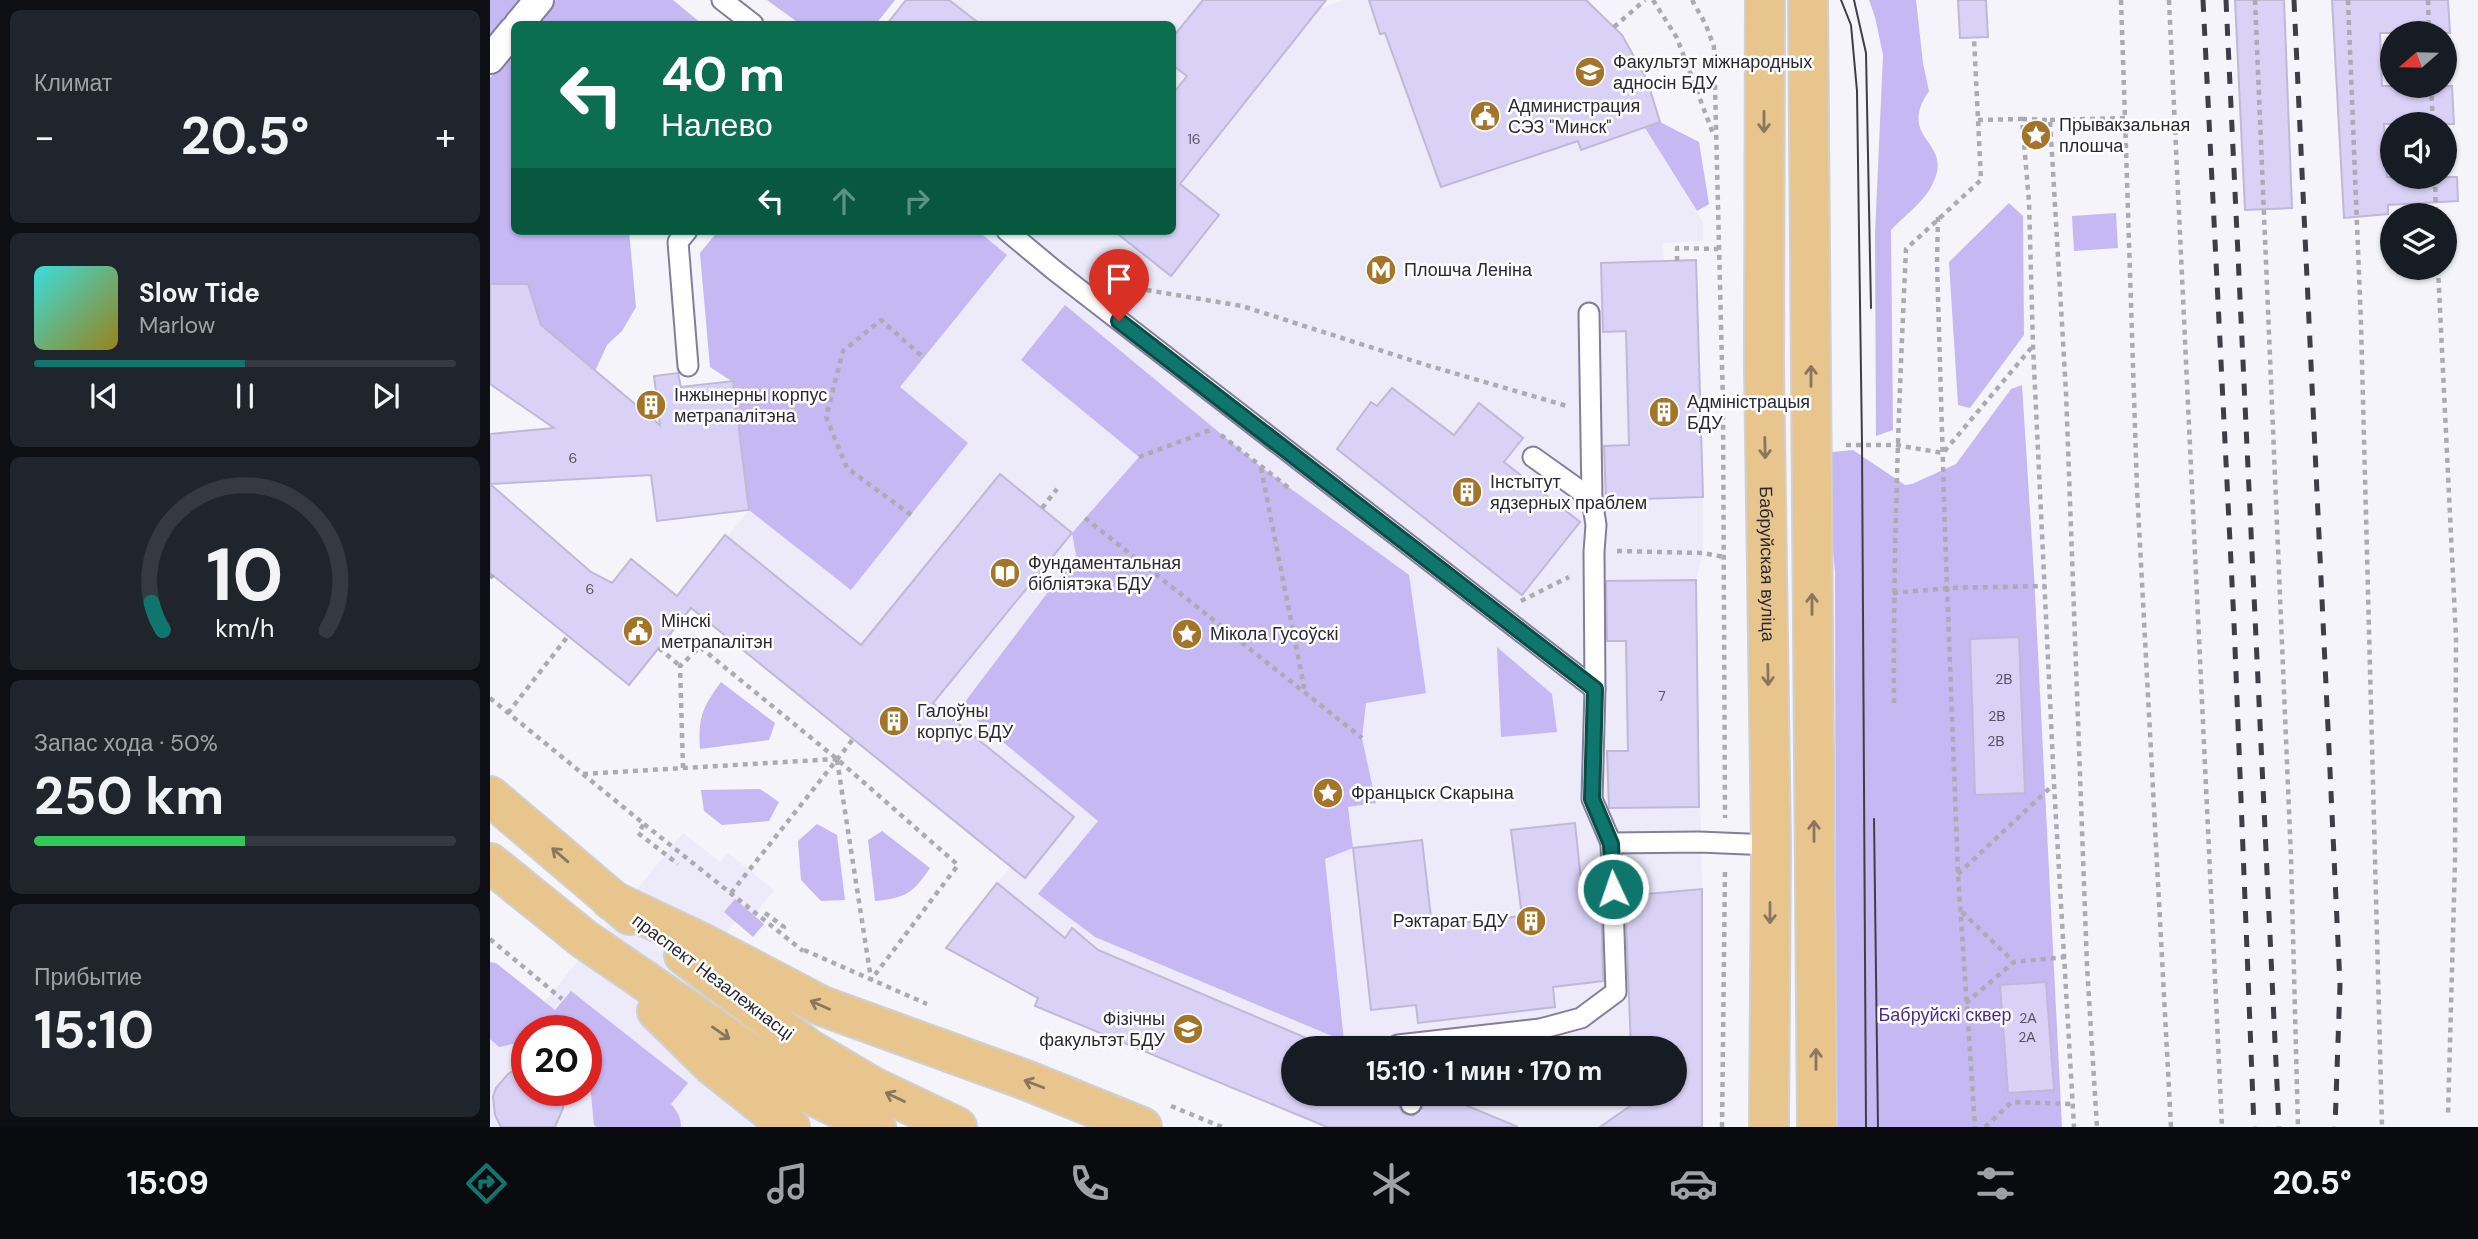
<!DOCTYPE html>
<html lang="ru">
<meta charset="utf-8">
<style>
body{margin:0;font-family:"DM Sans",sans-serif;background:#20242c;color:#f1f3f6;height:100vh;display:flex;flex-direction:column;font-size:26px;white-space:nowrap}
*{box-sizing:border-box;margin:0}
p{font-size:23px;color:#9ea1a6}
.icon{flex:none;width:38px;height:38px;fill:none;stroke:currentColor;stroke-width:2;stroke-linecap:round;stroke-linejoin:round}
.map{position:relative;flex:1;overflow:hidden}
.sheet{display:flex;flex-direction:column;gap:10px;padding:10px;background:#0d0f14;width:490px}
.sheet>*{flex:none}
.hud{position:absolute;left:21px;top:21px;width:665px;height:214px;border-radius:10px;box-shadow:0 2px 5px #0004;background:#0b6e4f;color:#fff;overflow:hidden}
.needle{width:46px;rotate:250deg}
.fabs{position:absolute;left:1890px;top:21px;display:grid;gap:14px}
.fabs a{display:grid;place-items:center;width:77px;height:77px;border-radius:50%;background:#171b24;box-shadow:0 2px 5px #0004;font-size:35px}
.speed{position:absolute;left:21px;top:1015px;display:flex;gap:14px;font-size:35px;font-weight:700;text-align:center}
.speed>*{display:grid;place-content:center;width:91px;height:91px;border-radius:50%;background:#171b24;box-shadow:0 2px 5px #0004;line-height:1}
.speed .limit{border:10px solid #d22;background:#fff;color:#111}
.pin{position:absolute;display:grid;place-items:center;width:60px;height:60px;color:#fff;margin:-72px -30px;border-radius:50% 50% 50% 0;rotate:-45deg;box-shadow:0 0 7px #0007}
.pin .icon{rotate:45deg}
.me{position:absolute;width:77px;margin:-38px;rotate:357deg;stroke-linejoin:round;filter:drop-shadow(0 0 5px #0008)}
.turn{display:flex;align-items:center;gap:24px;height:147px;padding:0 35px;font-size:32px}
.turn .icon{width:91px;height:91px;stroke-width:2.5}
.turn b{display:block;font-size:49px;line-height:60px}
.lanes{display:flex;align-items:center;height:66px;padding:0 35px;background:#0003;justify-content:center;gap:35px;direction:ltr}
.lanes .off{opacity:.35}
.big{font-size:52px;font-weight:700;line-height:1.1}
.sheet .widget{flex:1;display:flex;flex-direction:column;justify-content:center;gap:10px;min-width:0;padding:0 24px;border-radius:10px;background:#20242c}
.sheet .dial{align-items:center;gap:0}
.dial svg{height:182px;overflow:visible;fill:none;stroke:#363941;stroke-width:7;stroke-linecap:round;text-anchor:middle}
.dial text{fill:#f1f3f6;stroke:none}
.song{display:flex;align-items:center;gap:21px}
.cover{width:84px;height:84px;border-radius:10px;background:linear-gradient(135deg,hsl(180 70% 55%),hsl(50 70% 35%))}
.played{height:7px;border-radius:4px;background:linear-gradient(90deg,#0f766e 50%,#363941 50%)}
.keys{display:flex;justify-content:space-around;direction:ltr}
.heat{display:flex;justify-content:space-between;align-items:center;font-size:38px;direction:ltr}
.charge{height:10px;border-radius:5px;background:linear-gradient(90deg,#34c759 50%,#363941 0)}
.trip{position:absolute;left:791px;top:1036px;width:406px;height:70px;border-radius:35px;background:#171b24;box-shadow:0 2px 5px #0004;font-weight:700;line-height:70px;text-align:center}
.tab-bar{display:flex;height:112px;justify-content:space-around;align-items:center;background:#090b0e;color:#9ea1a6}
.tab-bar .icon{width:49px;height:49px}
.tab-bar .selected{color:#0f766e}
.tab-bar b{font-size:32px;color:#f1f3f6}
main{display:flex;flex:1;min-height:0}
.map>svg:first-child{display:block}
.built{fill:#edeafa;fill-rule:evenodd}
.green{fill:#c5b8f3}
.building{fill:#d9d2f6;stroke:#bfb9d6;stroke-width:2}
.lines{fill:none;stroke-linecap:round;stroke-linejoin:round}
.service-casing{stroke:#837e99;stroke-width:23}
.pedestrian-casing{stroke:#837e99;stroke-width:32}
.primary-casing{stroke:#d0d0d2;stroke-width:42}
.path{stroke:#acabb2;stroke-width:4.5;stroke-dasharray:5 5;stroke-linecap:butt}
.service{stroke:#fff;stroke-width:19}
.pedestrian{stroke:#fff;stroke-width:28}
.primary{stroke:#e8c58d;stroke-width:38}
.tram{stroke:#3f3d48;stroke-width:2}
.rail{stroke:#3f3d48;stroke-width:5;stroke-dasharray:12 12;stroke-linecap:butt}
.oneway{stroke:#897660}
.route-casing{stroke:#0a4d48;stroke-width:18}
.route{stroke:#0f766e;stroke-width:12}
.labels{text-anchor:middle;stroke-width:5;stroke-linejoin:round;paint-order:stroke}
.number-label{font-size:14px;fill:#565264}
.poi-label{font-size:18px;fill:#2a2833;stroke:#fff;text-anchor:start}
.street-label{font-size:18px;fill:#2a2833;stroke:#fff}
.park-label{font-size:18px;fill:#4e298e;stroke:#fff}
</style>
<main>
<section class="sheet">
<div class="widget"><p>Климат</p>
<div class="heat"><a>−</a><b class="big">20.5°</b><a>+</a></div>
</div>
<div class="widget">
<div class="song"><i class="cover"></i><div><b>Slow Tide</b><p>Marlow</p></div></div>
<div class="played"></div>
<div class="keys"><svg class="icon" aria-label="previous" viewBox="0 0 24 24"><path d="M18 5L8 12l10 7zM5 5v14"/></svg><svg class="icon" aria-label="pause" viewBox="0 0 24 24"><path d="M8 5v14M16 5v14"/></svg><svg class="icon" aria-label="next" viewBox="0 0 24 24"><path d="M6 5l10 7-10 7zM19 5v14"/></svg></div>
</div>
<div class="widget dial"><svg viewBox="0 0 100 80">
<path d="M14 69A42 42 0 1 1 86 69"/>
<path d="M14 69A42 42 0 0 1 9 57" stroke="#0f766e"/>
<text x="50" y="56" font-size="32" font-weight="700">10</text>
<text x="50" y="72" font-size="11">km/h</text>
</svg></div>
<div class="widget"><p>Запас хода · 50%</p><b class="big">250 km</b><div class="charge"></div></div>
<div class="widget"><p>Прибытие</p><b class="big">15:10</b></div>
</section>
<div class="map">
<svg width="1988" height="1127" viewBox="0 0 1988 1127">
<rect width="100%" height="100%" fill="#f5f4fa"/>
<g class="built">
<path d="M416,0H818L829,9L854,0H1096L1131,35L1157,81L1170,123L1155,129L1213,222V241L1173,243L1174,261L1206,260L1213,497V553L1206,580L1212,889V1127H837L545,1006L548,997L456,948L521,866L187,596L259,510L243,382L220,367L210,253L228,231H682V24H397ZM803,1048H1185V1094H803Z"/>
<path d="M193,833L230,862L238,853L284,890L263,917L254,910L234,936L275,1033L273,1127H0V965L51,1006ZM37,1031H96V1090H37Z"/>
</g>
<g class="green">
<path d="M0,0H35L0,42Z"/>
<path d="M66,0H183L212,24H45Z"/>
<path d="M277,0H405L386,24H310Z"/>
<path d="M1379,0H1426L1433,63L1439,91C1405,141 1466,140 1442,185C1434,202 1414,216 1401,230L1403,430L1386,436L1385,234L1393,55L1385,17Z"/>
<path d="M24,49V231H139L146,307L132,331L117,345L105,371L0,284V78Z"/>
<path d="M1170,122L1209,142L1219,204L1207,211L1155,128Z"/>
<path d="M1519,203L1533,216L1534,335L1480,408L1468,405L1459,262Z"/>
<path d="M1626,213L1628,248L1584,251L1582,216Z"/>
<path d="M228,231H488L517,255L410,387L478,443L361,590L259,510L243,382L220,367L210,253Z"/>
<path d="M575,305L771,467L919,575L936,693L876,703L872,738L886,803L858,807L863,848L835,859L854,1041L605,937L548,894L608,821L471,707L586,555L582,533L649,457L531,360Z"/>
<path d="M1532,385L1544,574L1572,1127H1346L1345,572L1342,542V452L1363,450L1415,485L1422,484L1466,464L1521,389Z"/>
<path d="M1007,647L1062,694L1067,732L1011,737Z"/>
<path d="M231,682L285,723L279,740L210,749C208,717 212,708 231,682Z"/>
<path d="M270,789L289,802L279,821L232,825L214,811L211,790Z"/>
<path d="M327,824L347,835L355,900L331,901L311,880L308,841Z"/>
<path d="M392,831L440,868C423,893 416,898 385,901L378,840Z"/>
<path d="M245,899L274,924L263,937L234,912Z"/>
<path d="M0,962L6,963L65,1010L81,991L198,1083L181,1104C187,1111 191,1117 191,1127H107L104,1125L101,1094L96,1082V1031H37V1041L9,1047L0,1039Z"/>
</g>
<g class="building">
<path d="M416,0H459L490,24H397Z"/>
<path d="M713,0H836L690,184L729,215L681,276L624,231H682V95L697,76L682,65V38Z"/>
<path d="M879,0H1096L1132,35L1157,80L1170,122L1091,150L1088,141L951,187L895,33L890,34Z"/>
<path d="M1468,0H1496L1498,37L1470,38Z"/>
<path d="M1745,0H1794L1802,208L1755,210Z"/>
<path d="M1842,0H1958L1960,33H1890L1892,86H1962L1964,124H1894L1897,177H1967L1968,201L1898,205V214L1854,218Z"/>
<path d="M1206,260L1213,497L1116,500L1114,446L1139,445L1136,331L1113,332L1111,263Z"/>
<path d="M0,284H38L51,325L170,425L164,376L188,373L191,387L243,381L259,510L167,521L161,475L0,484V434L64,428L0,384Z"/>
<path d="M902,388L964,435L989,403L1033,438L1014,462L1090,522L1032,595L847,449L881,402L887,406Z"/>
<path d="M510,474L582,533L443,703L584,817L535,878L201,608L139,685L0,573V484L101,572L122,583L141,559L187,596L235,535L371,645Z"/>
<path d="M1206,580L1209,807L1119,808L1117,751H1138L1136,641H1117L1116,581Z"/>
<path d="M1529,637L1535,793L1485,795L1480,639Z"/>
<path d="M1085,823L1093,899L1111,898L1113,981L1063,987L1065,1007L928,1023L926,1005L881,1010L863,848L932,840L942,926L1032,916L1021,830Z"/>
<path d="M507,883L575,938L582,928L608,950L840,1048H803V1094H911L909,1107L913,1113L923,1116L932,1108L936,1094H949L1028,1127H837L545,1006L548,998L456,948Z"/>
<path d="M1212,889V1127H1110L1143,1104V1094H1185V1048H1141L1135,896Z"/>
<path d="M1556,982L1564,1090L1518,1093L1510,985Z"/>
<path d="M37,1063V1090H74L73,1108L65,1127H11L5,1115L3,1097L6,1088L18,1074Z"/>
</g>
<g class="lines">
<g class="service-casing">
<g id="service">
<path d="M232,0L263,24"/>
<path d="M197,231L188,242L198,366"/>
<path d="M517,231L564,270L1105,689"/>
<path d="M1099,313L1102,499"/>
<path d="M1043,457L1102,499L1106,525L1104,552L1105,689L1102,799L1121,843L1209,842L1281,845"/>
<path d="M908,1045L1050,1029L1091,1018L1126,992L1121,843"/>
<path d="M921,1104L924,1094"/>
</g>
</g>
<g class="pedestrian-casing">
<g id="pedestrian">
<path d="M29,24L49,0"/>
<path d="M0,59L24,30"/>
</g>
</g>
<g class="primary-casing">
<g id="primary">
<path id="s1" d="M1275,0L1274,367L1281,845L1279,1127"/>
<path d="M1318,0L1327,1127"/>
<path d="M0,796L140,915"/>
<path d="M0,863L94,939L320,1094L386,1127"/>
<path d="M121,900L214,944L332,1006L536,1080L652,1127"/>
<path d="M194,955L319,1049L383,1087L467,1127"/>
<path d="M167,1011L222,1065L300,1127"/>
</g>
</g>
<g class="path">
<path d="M1163,0L1187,38L1224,136"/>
<path d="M1202,0L1216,25L1224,47L1233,404L1235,818"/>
<path d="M1631,0L1635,118"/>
<path d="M1679,0L1732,1127"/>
<path d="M1765,0L1801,858L1808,1127"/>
<path d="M1858,0L1871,324L1892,1127"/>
<path d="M1938,0L1939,33"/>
<path d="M1124,27L1155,0"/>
<path d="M1941,86L1943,124"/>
<path d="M1532,119L1560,120L1576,392L1597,966L1607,1127"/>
<path d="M1488,120L1532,119L1539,202L1543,346L1564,784L1584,1127"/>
<path d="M1560,120L1635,118L1647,489L1681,1127"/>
<path d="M1945,177L1946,215"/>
<path d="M1448,217L1447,263L1455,532L1468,874L1485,1127"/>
<path d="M1187,261V248L1228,249"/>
<path d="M1948,268L1966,638L1965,861L1958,1115"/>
<path d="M627,285L752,306L933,364L1077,406"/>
<path d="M731,435L799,488"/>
<path d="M1356,445H1406L1453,453L1542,347"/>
<path d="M649,457L723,429"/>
<path d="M771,468L815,692"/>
<path d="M552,508L567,489"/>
<path d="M421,515L357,468L336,417L353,351L391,320L434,358"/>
<path d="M595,518L872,738"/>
<path d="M1127,551L1213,553L1234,557"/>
<path d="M0,578L3,575"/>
<path d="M1403,593L1459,588L1555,586"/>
<path d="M1031,601L1079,577"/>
<path d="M169,648L190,666"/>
<path d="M0,698L154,824L148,833L188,864"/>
<path d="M1404,703C1403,551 1409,400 1416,249L1491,180L1484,38"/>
<path d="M18,713L78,636"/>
<path d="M347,760L381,979"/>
<path d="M193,768L190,666L210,647L347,759L468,865L381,980"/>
<path d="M93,774L346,759"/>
<path d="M154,824L313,951"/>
<path d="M1468,874L1563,785"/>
<path d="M241,893L364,738"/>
<path d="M1472,912L1524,962"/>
<path d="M275,913L294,927L290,932"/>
<path d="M0,939L72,999"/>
<path d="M314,950L437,1004"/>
<path d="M1476,1003L1524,962L1575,957"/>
<path d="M681,1106L732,1127"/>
<path d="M1232,1127L1235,869"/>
<path d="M1495,1127L1522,1102L1583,1104"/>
</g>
<use href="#service" class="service"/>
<use href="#pedestrian" class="pedestrian"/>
<use href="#primary" class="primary"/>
<g class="tram">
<path d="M1351,0L1361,25L1367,91L1372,444L1376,1127"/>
<path d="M1364,0L1376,53L1381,308"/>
<path d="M1384,819L1388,1127"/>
</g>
<g class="rail">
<path d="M1713,0L1744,623L1764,1127"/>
<path d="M1736,0L1789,1127"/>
<path d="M1804,0L1850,985L1845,1127"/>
</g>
</g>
<defs><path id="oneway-shaft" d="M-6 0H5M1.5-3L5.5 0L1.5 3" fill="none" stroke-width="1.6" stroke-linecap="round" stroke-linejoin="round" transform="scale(1.75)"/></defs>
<g class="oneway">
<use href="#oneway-shaft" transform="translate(1274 122) rotate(90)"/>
<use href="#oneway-shaft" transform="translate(1321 376) rotate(-90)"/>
<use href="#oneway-shaft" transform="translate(1275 448) rotate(89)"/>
<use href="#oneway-shaft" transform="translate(1322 604) rotate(-90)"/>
<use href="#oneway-shaft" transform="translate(1278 675) rotate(89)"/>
<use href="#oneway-shaft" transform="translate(1324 831) rotate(-90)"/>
<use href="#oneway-shaft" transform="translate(70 855) rotate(-139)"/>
<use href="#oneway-shaft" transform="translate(1280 913) rotate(90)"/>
<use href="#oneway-shaft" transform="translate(330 1005) rotate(-156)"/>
<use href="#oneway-shaft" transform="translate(231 1033) rotate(35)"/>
<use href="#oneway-shaft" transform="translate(1326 1059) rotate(-90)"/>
<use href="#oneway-shaft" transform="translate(544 1084) rotate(-159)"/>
<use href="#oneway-shaft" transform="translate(405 1097) rotate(-154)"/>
</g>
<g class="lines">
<g class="route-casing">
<path id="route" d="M629,321L1105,689L1102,799L1121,844L1123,889"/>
</g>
<use href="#route" class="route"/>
</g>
<defs>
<g id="university-disc" transform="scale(1.575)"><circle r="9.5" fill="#a47528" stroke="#fff"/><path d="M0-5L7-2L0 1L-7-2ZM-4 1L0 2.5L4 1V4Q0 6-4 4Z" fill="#fff"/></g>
<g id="civic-disc" transform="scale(1.575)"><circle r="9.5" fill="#a47528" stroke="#fff"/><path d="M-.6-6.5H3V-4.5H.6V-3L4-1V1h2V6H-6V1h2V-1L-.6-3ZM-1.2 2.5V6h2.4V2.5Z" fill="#fff"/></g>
<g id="sight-disc" transform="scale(1.575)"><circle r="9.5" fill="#a47528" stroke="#fff"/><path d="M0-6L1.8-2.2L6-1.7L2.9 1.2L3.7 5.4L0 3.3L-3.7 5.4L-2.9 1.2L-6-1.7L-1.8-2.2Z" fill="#fff"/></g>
<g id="metro-disc" transform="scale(1.575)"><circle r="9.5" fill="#a47528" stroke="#fff"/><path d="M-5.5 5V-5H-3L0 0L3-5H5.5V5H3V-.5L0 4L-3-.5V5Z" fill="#fff"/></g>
<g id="building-disc" transform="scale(1.575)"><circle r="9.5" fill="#a47528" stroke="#fff"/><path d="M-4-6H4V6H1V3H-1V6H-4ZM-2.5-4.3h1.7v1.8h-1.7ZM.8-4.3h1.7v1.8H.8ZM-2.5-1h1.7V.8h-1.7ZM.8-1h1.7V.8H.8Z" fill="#fff"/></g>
<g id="library-disc" transform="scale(1.575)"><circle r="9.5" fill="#a47528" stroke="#fff"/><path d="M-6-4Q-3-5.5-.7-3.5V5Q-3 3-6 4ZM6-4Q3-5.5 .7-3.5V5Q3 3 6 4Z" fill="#fff"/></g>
</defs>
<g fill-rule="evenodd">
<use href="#university-disc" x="1100" y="72"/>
<use href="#civic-disc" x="995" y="116"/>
<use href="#sight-disc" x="1546" y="135"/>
<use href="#metro-disc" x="891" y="270"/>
<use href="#building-disc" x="161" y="405"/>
<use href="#building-disc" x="1174" y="412"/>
<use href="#building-disc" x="977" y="492"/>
<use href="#library-disc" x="515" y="573"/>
<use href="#civic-disc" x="148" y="631"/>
<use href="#sight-disc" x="697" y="634"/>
<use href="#building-disc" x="404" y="721"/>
<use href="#sight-disc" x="838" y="793"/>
<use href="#building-disc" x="1041" y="921"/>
<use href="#university-disc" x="698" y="1029"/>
</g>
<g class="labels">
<g class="number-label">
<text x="704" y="144">16</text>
<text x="83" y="463">6</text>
<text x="100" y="594">6</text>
<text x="1514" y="684">2В</text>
<text x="1172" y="701">7</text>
<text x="1507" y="721">2В</text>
<text x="1506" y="746">2В</text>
<text x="1538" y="1023">2А</text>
<text x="1537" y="1042">2А</text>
</g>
<g class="poi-label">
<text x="1123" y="68">Факультэт міжнародных<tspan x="1123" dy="21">адносін БДУ</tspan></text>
<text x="1018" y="112">Администрация<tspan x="1018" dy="21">СЭЗ "Минск"</tspan></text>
<text x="1569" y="131">Прывакзальная<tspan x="1569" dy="21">плошча</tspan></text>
<text x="914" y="276">Плошча Леніна</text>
<text x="184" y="401">Інжынерны корпус<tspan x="184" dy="21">метрапалітэна</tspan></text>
<text x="1197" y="408">Адміністрацыя<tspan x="1197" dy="21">БДУ</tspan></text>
<text x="1000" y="488">Інстытут<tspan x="1000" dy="21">ядзерных праблем</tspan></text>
<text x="538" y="569">Фундаментальная<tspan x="538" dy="21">бібліятэка БДУ</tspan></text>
<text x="171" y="627">Мінскі<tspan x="171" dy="21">метрапалітэн</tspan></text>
<text x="720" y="640">Мікола Гусоўскі</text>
<text x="427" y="717">Галоўны<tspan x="427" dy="21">корпус БДУ</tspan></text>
<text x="861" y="799">Францыск Скарына</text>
<text x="1018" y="927" text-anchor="end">Рэктарат БДУ</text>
<text x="675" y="1025" text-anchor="end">Фізічны<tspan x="675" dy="21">факультэт БДУ</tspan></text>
</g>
<g class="street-label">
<text dy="6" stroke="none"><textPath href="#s1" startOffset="564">Бабруйская вуліца</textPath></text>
<text transform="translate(223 977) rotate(37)" y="6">праспект Незалежнасці</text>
</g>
<g class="park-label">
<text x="1455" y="1021">Бабруйскі сквер</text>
</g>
</g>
</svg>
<div class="fabs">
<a><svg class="needle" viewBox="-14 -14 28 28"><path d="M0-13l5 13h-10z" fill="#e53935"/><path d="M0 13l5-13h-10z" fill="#9ea1a6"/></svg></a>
<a><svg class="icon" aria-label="sound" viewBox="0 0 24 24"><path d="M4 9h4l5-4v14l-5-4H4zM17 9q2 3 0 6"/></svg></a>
<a><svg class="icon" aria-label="layers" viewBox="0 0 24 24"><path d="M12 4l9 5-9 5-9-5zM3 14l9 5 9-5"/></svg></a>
</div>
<div class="speed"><div class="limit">20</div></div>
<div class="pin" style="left:629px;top:321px;background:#d93025"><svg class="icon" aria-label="arrive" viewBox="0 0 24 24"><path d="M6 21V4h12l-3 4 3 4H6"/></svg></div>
<svg class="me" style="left:1123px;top:889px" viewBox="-20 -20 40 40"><circle r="17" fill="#0f766e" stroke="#fff" stroke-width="3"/><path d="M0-11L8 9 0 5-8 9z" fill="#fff"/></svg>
<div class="trip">15:10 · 1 мин · 170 m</div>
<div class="hud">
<div class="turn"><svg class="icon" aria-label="left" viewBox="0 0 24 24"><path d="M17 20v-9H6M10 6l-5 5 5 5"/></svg><div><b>40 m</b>Налево</div></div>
<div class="lanes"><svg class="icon" aria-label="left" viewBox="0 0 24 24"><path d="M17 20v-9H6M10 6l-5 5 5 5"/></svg><svg class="icon off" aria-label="ahead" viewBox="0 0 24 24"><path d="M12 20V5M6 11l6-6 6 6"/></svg><svg class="icon off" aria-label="right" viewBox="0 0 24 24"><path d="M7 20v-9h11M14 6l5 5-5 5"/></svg></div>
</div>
</div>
</main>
<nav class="tab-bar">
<b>15:09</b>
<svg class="icon selected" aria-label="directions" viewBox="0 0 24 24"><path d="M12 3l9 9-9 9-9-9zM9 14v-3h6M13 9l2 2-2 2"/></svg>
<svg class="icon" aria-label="music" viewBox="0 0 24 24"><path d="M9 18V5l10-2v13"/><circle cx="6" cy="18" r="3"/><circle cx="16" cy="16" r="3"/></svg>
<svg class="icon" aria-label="phone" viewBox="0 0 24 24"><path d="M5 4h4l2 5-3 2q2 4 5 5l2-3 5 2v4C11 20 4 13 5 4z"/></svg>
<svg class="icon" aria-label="climate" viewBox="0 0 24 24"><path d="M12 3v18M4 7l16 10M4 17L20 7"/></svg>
<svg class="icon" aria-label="car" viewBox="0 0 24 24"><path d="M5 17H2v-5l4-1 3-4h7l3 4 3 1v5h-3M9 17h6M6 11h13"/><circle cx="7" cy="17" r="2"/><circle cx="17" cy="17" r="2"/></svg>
<svg class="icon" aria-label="filters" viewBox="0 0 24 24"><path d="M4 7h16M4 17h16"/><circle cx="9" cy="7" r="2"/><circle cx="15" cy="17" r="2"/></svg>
<b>20.5°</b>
</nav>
